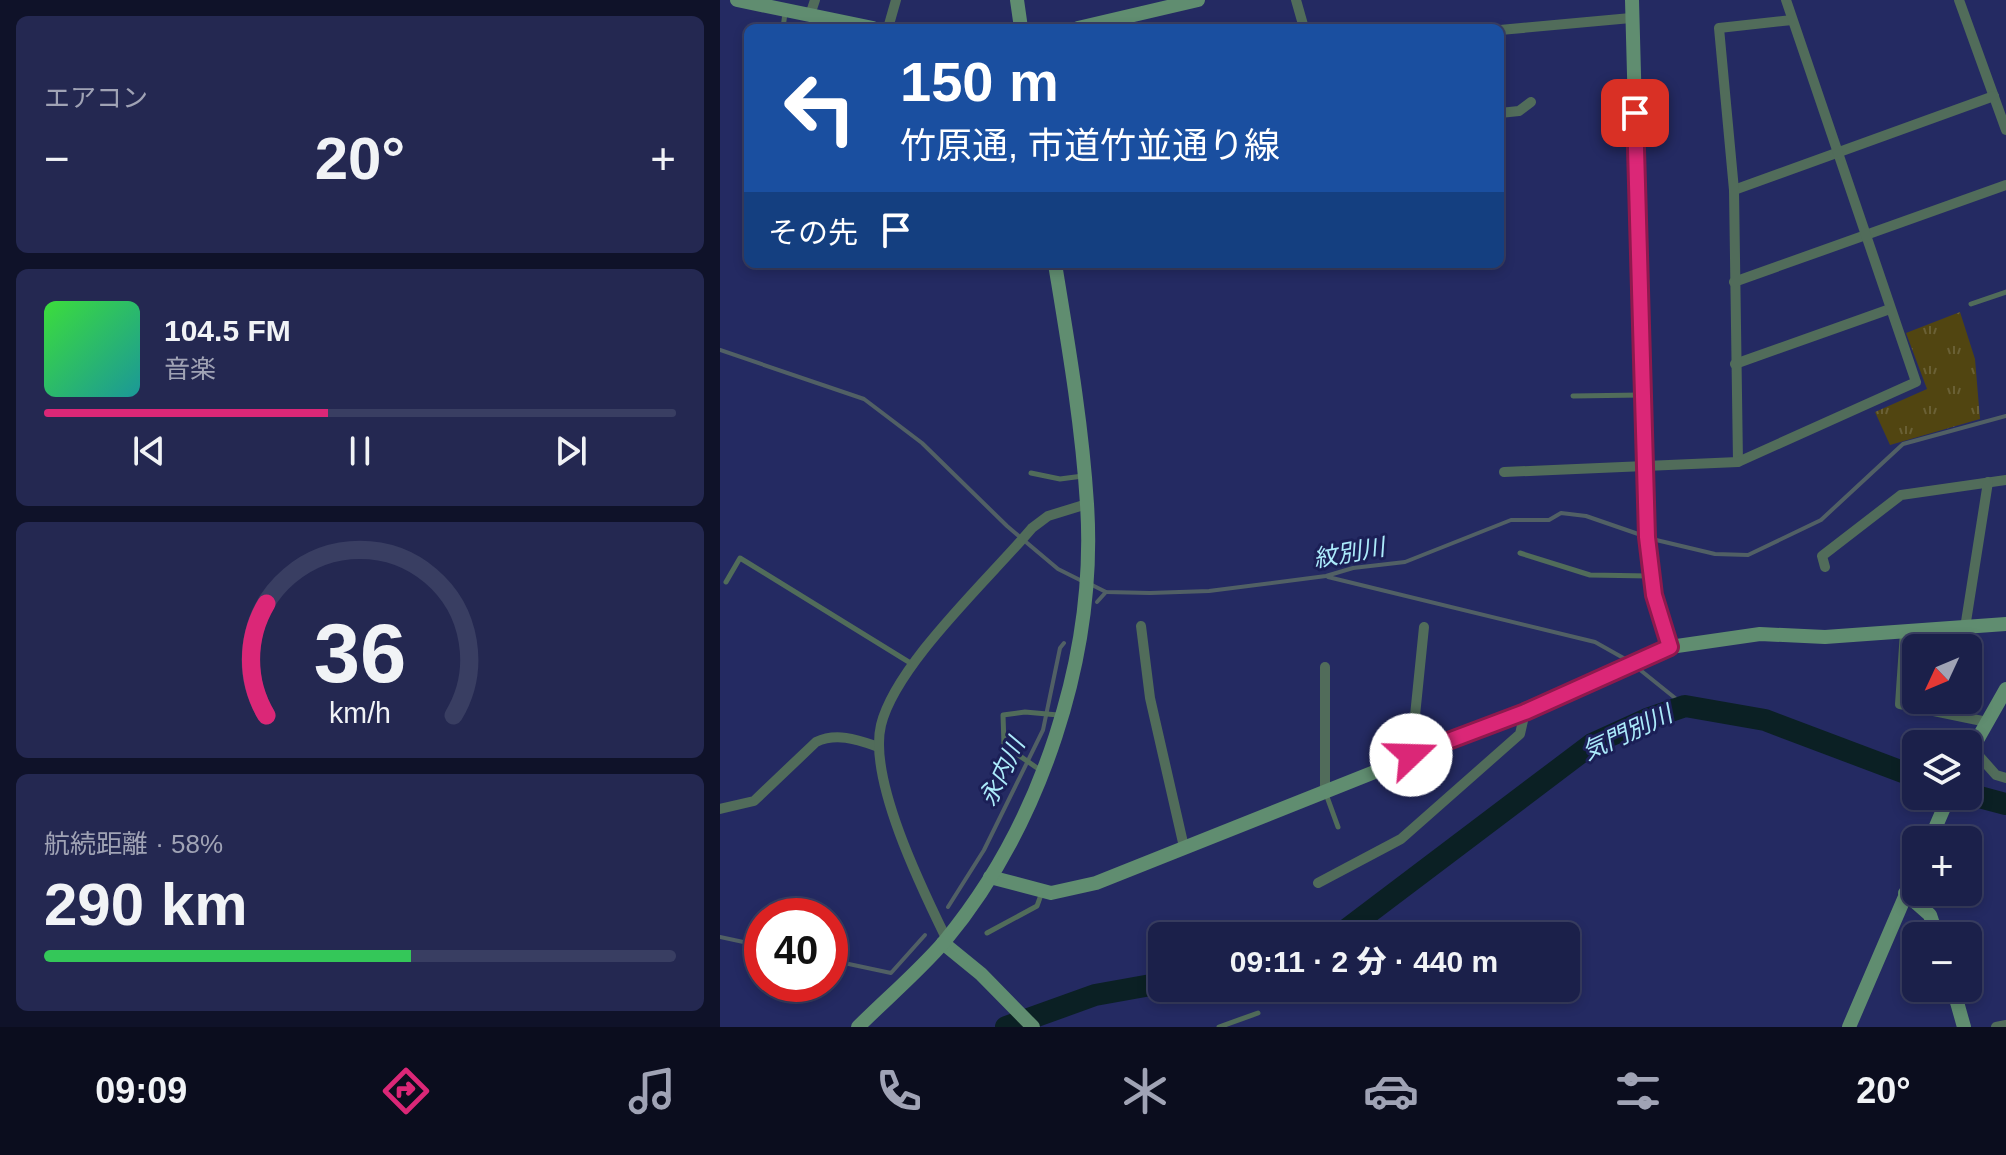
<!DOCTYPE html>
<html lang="ja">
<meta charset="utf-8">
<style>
body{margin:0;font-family:Arial,"Noto Sans JP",sans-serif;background:#242851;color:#f1f3f6;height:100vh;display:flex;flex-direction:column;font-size:30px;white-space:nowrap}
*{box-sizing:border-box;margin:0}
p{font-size:26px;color:#a0a3b5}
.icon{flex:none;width:44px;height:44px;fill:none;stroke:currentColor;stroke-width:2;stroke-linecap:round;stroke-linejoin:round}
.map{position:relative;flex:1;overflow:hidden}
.panel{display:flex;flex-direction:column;gap:16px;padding:16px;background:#0f1229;width:720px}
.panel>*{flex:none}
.top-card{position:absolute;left:24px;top:24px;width:760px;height:244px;border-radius:12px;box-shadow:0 4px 12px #0003,0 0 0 2px #393e62;background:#1a4fa0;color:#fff;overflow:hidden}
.needle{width:52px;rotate:226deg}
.buttons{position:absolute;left:1182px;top:634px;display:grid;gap:16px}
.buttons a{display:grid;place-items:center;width:80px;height:80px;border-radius:12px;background:#1b204a;box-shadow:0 4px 12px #0003,0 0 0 2px #393e62;font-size:40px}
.speed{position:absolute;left:24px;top:898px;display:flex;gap:16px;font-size:40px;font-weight:700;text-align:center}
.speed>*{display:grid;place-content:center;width:104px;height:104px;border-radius:50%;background:#1b204a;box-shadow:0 4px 12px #0003,0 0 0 2px #393e62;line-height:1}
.speed .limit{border:12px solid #d22;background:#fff;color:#111}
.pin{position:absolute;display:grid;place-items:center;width:68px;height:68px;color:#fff;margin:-34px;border-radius:16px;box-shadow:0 4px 12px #0006}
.me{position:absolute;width:88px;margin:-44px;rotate:69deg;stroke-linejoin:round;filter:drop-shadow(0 0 6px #0008)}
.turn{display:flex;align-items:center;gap:28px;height:168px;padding:0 24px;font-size:36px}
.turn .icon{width:104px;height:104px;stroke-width:2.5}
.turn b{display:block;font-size:56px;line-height:68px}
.then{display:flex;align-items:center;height:76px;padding:0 24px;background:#0003;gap:16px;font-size:30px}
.big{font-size:60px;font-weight:800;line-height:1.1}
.panel .card{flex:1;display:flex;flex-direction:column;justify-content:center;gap:12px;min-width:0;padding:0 28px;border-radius:12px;background:#242851}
.panel .dial{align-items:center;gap:0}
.dial svg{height:208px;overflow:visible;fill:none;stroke:#393e62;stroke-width:7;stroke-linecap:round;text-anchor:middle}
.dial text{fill:#f1f3f6;stroke:none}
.song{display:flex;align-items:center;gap:24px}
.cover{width:96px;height:96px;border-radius:12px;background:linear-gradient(135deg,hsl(120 70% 55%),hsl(180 70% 35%))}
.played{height:8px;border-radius:4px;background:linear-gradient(90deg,#db2777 45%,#393e62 45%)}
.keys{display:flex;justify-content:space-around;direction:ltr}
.heat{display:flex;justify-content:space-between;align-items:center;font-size:44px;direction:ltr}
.charge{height:12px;border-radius:6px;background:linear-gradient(90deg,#34c759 58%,#393e62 0)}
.trip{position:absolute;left:428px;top:922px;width:432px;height:80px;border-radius:12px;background:#1b204a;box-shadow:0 4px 12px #0003,0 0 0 2px #393e62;font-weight:800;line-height:80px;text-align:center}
.dock{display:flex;height:128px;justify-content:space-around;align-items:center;background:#0b0d1e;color:#a0a3b5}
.dock .icon{width:56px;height:56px}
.dock .active{color:#db2777}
.dock b{font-size:36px;color:#f1f3f6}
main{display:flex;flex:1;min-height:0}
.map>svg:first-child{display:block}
.park{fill:url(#park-tufts)}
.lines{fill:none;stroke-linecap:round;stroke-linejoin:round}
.stream{stroke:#516065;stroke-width:4}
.river{stroke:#0b2024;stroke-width:22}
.lane{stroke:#516c5a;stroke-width:5}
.street{stroke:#516c5a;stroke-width:10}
.secondary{stroke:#608d70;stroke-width:14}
.route-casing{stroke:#8e194d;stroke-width:20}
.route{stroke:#db2777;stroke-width:14}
.labels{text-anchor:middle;stroke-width:6;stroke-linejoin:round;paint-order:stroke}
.water-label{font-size:24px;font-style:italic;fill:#acebfb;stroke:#1b1f56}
</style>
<main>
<section class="panel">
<div class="card"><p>エアコン</p>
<div class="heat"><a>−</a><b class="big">20°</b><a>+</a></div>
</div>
<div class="card">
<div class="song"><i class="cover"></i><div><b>104.5 FM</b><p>音楽</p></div></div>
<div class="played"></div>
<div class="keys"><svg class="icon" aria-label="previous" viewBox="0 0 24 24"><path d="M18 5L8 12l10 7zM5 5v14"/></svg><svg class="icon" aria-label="pause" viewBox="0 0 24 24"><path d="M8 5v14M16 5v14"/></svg><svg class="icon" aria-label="next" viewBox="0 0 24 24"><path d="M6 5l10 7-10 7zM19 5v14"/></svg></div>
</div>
<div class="card dial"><svg viewBox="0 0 100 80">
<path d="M14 69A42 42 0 1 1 86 69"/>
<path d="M14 69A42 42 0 0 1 14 26" stroke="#db2777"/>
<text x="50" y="56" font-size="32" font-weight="700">36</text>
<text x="50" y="72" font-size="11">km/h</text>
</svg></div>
<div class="card"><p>航続距離 · 58%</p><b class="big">290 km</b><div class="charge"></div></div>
</section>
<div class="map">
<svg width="1286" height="1027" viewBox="0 0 1286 1027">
<defs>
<pattern id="park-tufts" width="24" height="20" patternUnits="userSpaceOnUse" patternTransform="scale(2)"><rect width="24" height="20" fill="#514511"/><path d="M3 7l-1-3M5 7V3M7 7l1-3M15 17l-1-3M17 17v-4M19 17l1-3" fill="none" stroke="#6a6035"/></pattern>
</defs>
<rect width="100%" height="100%" fill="#242a62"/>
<path class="park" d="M1240,312L1255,359L1260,419L1170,445L1155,412L1207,389L1186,333Z"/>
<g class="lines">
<g class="stream">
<path d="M0,350L144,399L202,443L287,526L338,569L362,581"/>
<path d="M932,539L995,554L1028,555L1101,520L1183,444L1286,416"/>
<path d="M608,577L875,642L907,660"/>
<path d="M370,584L386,592L430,593L489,591L606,576L633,568L685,562L791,520H829L841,513L866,516L924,536"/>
<path d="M377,602L386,592"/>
<path d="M914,665L965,706"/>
<path d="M228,907L264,850L323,730L340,648L344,643"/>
<path d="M0,937L42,946"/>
<path d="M110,960L171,973L205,935"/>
</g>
<g class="river">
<path d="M1248,794L1286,804"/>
<path d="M618,936L872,744L927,719L965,706L1045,720L1196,777"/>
<path d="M286,1027L375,995L442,983"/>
</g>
<g class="lane">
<path d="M63,28L65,13"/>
<path d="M1251,304L1286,292"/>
<path d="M853,396L921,395"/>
<path d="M311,473L340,479L363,476"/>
<path d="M800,553L870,575L929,576"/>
<path d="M6,582L20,558L192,664"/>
<path d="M320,770L284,745L283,715L305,712L338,715"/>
<path d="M606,794L618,827"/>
<path d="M267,933L317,906L322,892"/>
<path d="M499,1027L538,1013"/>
</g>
<g class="street">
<path d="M576,0L584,28"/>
<path d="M1239,0L1286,130"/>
<path d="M90,15L95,0"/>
<path d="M168,28L176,0"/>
<path d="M780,30L911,18"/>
<path d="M780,113L799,111L811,102"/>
<path d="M1014,190L1274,96"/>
<path d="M1014,282L1286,185"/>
<path d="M1015,364L1170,309"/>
<path d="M1018,462L1014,190L999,28L1072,20"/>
<path d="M784,472L1018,462L1196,382L1066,0"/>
<path d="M1105,567L1102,556L1181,495L1286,480"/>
<path d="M421,626L430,698L464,847"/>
<path d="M1245,628L1268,482"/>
<path d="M1185,632L1180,704L1267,722"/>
<path d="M605,667V791"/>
<path d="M1252,748L1276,775L1286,778"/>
<path d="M691,755L704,627"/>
<path d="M0,809L34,801L96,742C117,732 138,740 159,747"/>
<path d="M598,883L681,839L800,734L805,712"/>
<path d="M226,938C202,889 148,779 161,725C176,664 270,578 312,528L328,516L367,504"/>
<path d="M1276,1027L1286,1025"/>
</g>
<g class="secondary">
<path d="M17,0L153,28"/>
<path d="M297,0L301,28"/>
<path d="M912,0L926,519L934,595L950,647"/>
<path d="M358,28L478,0"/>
<path d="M1248,756L1286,689"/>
<path d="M1210,840L1229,796"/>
<path d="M270,877L331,893L376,883L805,712L950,647L1040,634L1105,637L1286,624"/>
<path d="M1185,893L1210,915L1217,936"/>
<path d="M223,943L261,974L313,1027"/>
<path d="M1233,988L1244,1027"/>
<path d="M138,1027C166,999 198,972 224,942C321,825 377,656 367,504C362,424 348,343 335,264"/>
<path d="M1129,1027L1196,871"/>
</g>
</g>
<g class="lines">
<g class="route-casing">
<path id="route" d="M691,755L805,712L950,647L934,595L927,537L915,113"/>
</g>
<use href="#route" class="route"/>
</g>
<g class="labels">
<g class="water-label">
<text transform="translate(629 553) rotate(-10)" y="8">紋別川</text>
<text transform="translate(907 733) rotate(-25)" y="8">気門別川</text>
<text transform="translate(282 772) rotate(-64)" y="8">永内川</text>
</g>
</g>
</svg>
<div class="buttons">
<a><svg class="needle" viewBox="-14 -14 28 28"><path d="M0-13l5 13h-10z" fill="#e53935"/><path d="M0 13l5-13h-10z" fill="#a0a3b5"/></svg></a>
<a><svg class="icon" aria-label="layers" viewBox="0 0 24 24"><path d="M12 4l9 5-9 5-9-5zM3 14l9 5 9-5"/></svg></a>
<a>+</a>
<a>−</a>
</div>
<div class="speed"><div class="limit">40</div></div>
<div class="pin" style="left:915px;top:113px;background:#d93025"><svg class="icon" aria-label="arrive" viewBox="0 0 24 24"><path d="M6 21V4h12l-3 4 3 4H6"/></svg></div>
<svg class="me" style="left:691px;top:755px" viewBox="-20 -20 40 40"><circle r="19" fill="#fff"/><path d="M0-13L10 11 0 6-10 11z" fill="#db2777"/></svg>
<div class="trip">09:11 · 2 分 · 440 m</div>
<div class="top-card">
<div class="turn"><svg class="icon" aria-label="left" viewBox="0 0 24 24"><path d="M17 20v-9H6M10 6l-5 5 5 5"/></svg><div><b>150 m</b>竹原通, 市道竹並通り線</div></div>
<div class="then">その先<svg class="icon" aria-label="arrive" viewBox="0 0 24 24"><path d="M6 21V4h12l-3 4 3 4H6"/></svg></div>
</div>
</div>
</main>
<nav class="dock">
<b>09:09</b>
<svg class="icon active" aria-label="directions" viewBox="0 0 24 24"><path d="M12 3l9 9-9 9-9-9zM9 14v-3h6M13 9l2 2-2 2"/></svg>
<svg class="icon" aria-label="music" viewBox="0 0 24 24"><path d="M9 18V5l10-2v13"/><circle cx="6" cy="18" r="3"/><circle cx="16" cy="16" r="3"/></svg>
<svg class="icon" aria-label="phone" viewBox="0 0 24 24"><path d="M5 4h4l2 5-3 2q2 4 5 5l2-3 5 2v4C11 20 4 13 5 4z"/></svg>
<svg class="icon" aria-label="climate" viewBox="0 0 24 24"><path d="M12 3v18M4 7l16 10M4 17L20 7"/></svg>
<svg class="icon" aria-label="car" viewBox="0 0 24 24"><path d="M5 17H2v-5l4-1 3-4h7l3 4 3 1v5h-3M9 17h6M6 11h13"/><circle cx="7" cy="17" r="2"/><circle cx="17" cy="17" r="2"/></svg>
<svg class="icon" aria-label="filters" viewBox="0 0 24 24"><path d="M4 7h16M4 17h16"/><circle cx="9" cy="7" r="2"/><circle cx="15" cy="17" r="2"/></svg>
<b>20°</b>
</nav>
